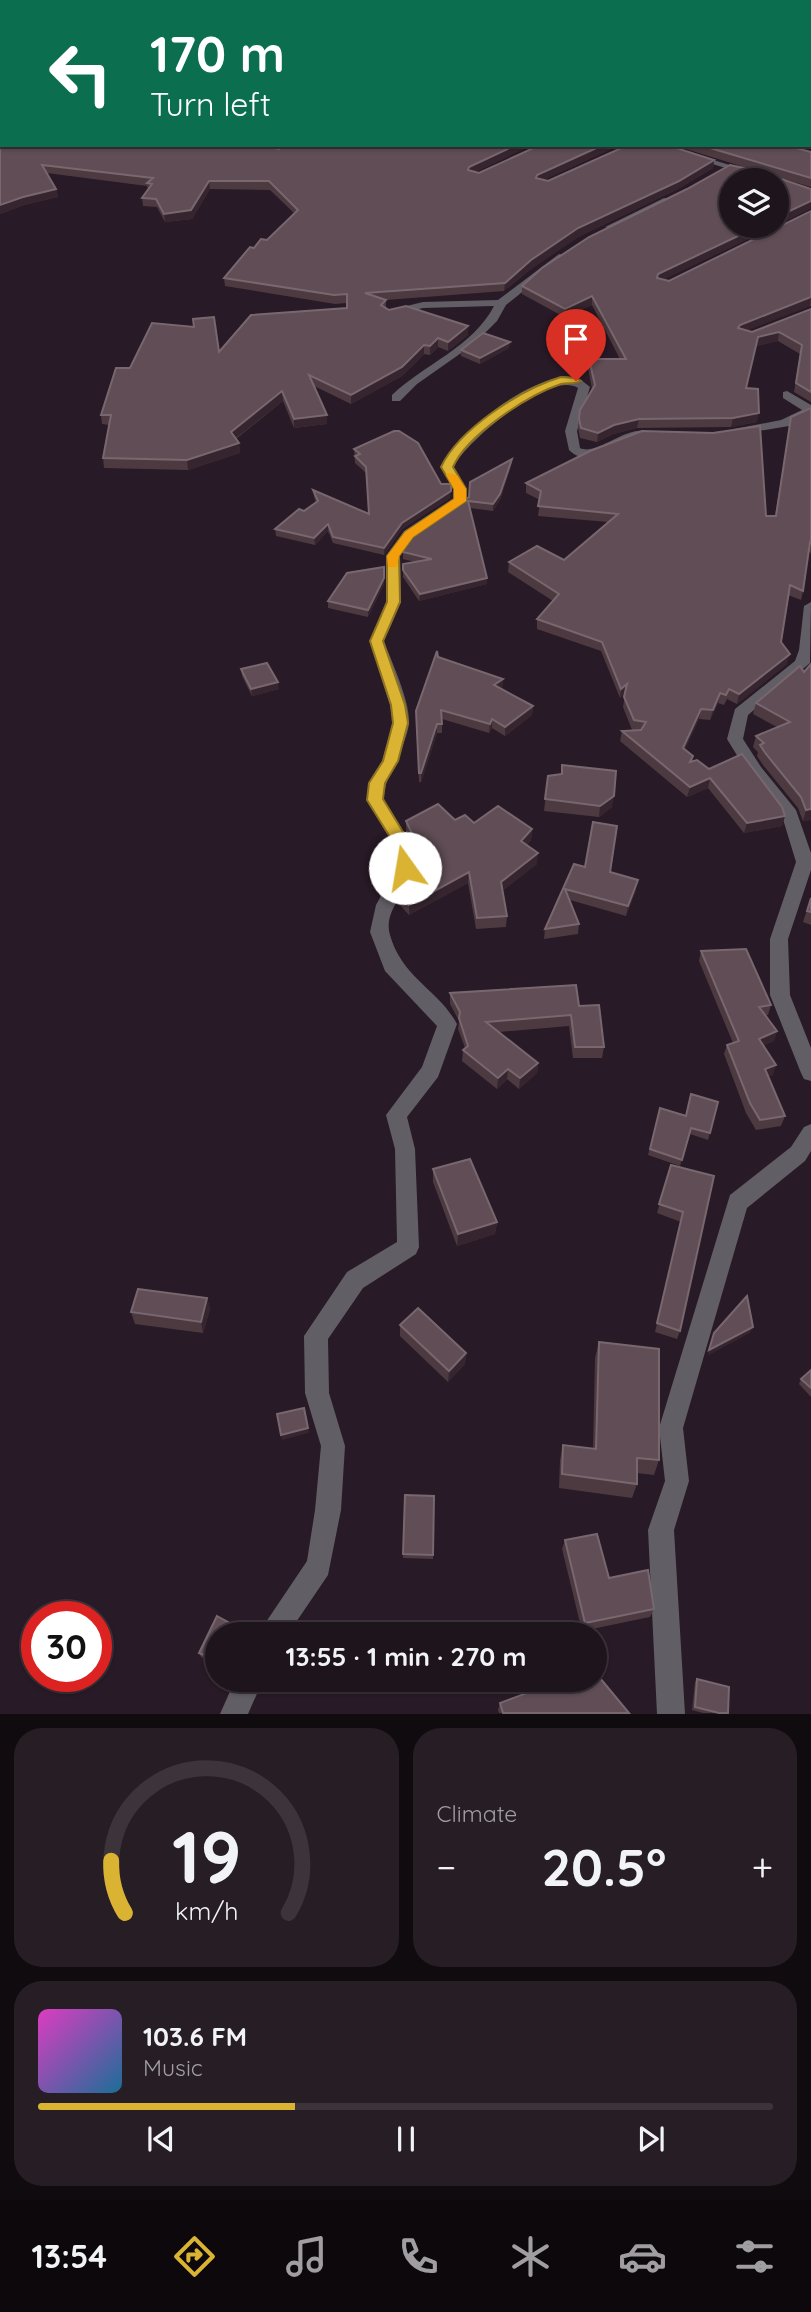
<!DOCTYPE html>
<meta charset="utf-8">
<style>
body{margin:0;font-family:Quicksand,sans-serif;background:#261d25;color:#f1f3f6;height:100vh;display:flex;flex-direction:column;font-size:26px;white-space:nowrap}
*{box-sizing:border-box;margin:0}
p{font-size:23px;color:#a19ea3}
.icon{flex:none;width:38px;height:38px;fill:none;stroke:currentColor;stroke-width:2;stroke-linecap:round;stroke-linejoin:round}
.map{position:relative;height:1714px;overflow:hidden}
.side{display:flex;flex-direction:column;gap:14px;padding:14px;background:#100b0f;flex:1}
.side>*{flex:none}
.guide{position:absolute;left:0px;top:0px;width:812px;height:147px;box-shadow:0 2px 5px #0004,0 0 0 2px #3c333b;background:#0b6e4f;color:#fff;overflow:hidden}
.tools{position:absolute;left:719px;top:168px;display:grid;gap:14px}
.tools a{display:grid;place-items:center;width:70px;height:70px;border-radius:50%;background:#1e141c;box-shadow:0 2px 5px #0004,0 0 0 2px #3c333b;font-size:35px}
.speed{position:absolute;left:21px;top:1601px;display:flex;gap:14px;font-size:35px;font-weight:700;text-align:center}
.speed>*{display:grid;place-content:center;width:91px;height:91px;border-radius:50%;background:#1e141c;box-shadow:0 2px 5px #0004,0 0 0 2px #3c333b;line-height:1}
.speed .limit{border:10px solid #d22;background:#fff;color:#111}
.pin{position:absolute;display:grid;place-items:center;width:60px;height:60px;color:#fff;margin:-72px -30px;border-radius:50% 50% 50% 0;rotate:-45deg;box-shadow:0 0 7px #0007}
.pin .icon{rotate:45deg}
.me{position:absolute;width:77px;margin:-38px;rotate:347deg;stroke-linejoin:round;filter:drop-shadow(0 0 5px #0008)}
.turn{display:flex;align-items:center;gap:24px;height:147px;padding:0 35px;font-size:32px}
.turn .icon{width:91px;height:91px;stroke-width:2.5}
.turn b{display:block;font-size:49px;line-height:60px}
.big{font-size:52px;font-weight:700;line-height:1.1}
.side .tile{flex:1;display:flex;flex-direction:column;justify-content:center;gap:10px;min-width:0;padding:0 24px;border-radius:28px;background:#261d25}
.side .dial{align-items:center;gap:0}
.dial svg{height:182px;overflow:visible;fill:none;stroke:#3c333b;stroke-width:7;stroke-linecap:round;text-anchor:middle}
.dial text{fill:#f1f3f6;stroke:none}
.song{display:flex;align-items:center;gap:21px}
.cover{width:84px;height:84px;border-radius:10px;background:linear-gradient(135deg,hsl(310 70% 55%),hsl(200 70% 35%))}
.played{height:7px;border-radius:4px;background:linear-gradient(90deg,#dab333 35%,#3c333b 35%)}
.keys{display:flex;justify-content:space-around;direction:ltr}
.heat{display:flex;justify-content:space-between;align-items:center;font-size:38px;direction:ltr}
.side .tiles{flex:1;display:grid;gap:14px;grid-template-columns:1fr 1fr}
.tile:last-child{grid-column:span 2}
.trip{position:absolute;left:205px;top:1622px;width:402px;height:70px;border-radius:35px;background:#1e141c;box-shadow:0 2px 5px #0004,0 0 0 2px #3c333b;font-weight:700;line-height:70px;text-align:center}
.menu{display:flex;height:112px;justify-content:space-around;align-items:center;background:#0c080b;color:#a19ea3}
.menu .icon{width:49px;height:49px}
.menu .selected{color:#dab333}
.menu b{font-size:32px;color:#f1f3f6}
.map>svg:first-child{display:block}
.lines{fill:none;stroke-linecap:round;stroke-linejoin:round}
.minor{fill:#625e66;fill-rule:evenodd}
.wall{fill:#4d3a41}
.shaded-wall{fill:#36252e}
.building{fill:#604d55;stroke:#78676e;stroke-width:2}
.route{fill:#dab333;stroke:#8e7421;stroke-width:2}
.slow{fill:#f59e0b}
</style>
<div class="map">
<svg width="811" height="1714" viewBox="0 0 811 1714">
<rect width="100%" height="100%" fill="#281a26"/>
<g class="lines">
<g class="minor">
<path d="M649,145H663L780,180L777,182L766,180Z"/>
<path d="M664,198L672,200L614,229L605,227Z"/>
<path d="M559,254L563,255V259L506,305L497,321L474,344L417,384L400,401H392V395C423,365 473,347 494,306L423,308L390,316L384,313L386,311L423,302L498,300Z"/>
<path d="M566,376L580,379L590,387L577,431L580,448C598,456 622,427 648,431V437C641,438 633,439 626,442C606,449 589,469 569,450L565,431L578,388C547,370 469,441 453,466L467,489V501L414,537L400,556L401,602L384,641C392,663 410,701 409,723C407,746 381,783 384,799C387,821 416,834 414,866C412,889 382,909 390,935C402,978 439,990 457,1024L438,1077L407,1117L415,1149L419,1247L416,1254L363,1288L328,1339L329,1393L345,1446L341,1510L328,1575L288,1634H260L264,1625L307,1561L315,1510L321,1446L305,1393L304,1336L347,1272L397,1242L395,1149L386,1115L422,1067L437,1026L385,971L370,932L376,905L396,868L394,845L367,800L369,783L382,761L393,723L390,705L370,641L387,602L386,556L404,531L453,499V489L441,466C465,428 520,383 566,376Z"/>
<path d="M787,391L811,405V415L789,426L734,435V429L781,420L802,410L783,398V392Z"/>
<path d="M811,602L810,663L748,715L743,739L761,767L796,810L811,853V870L788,939L790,995L811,1048V1081L804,1079L801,1073L770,995V939L796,862L782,816L749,775L727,739L735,709L795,661L799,650L804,606Z"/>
<path d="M811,1124V1151L805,1161L747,1208L683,1428L689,1481L674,1530L685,1714H657L648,1530L665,1481L659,1428L730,1195L791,1147L804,1127Z"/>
<path d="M235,1680H263L248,1714H220Z"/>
</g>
</g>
<g class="wall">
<path d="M0,0H811V10L810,2H2V26H0Z"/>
<path d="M810,73H811V149L791,145H810Z"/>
<path d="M0,96H2V145H271L270,147L279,149L280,145H532L475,172L479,173L540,145H620L543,180L548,181L628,145H667L714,160L713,168L678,189L578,237L531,269L504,291L386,300V308L389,310L406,306L468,326V335L448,351L438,347L430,355L424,354L402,376L351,404L314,386L327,415V424L294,428L283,401L236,439L239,443L240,453L188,470L104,468L103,458L109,425L102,424L101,415L116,368H130L152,323L194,327L193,319L214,317L219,352L251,315L347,308V303L335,304L225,286L224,278L250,247L254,248L261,239L267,240L294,213L270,190L210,189L192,219L165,222L157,207L143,206L142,198L148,190L147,186L47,173L56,189L58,197L24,205L0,214Z"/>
<path d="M673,145H785L811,152V187L777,177L811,208L777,225V180L775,226L664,279L669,281L811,211V306H810L746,330L752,332L811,309V402L794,392L800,354L778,341L756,346L746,388L757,422L731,427L637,428L613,434L597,442L580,438L578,428L580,410L592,389L588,368L589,359H620L592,305L564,317L522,294V286L757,171Z"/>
<path d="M509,348L480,364L461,356V350Z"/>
<path d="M811,408V553L809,552L803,591L801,600L788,595L781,642L787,664L737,704L727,699L724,705L718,703L710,720L699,719L685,749L692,762L709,769L785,816L782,826L744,833L708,788L687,797L620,741L622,731H635L632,730L623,707L625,694L620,698L601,651L537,629V619L553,601L508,572L509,562L564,560L608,522L538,516L540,500L526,493V483L775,516L791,417Z"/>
<path d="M354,449L441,484L450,498L402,529L384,555L333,543L328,531L315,545L276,536L275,529L316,502L314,497L313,490L369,514L367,474L355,463Z"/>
<path d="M512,459L511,466L500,500L493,511L470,508L487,584L419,601L403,577V564L415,562L403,559V550L469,497Z"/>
<path d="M384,584L368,617L328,608V601Z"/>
<path d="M438,657L503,679L502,688L501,689L533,706L532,715L505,736L492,728L489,733L442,719V733H437L421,782H419L416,720Z"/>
<path d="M811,664V820L803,821L798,808L763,765L757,756L758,752L753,747L756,736L777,727L753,714L756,703L804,672Z"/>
<path d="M241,669L279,689L252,696L242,676Z"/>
<path d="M562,765L612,807L599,817L544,811L548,776L561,774Z"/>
<path d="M455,820L532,829L531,840L527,845L537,864L502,891L507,916L506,927L476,929L468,883L409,915L399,904L398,893L430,866L415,851L406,832V821Z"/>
<path d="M574,864L610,872L636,890L626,916L570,900L579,924L578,934L544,939L545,929Z"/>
<path d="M811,898V925L803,922Z"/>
<path d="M701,951L771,1005L768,1015H765L777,1031L774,1041L764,1045L773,1075L768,1076L785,1116L781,1126L756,1130L746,1113L724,1054L727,1045L733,1043L699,961Z"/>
<path d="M450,993L579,1006L604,1047L602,1058H573L569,1026L499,1032L538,1063L537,1073L519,1089L507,1079L497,1089L462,1061L463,1050L465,1048L458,1029L459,1021L450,1004Z"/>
<path d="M718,1102L708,1140L690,1134L680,1166L648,1155L660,1108L686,1115Z"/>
<path d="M671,1165L714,1176L680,1331L677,1339L655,1332L681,1222L657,1213Z"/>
<path d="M433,1169L497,1222L495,1234L457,1246L433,1182Z"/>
<path d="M207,1298L210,1309L203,1333L135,1324L131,1312Z"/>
<path d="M400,1325L466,1353L465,1364L448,1382L400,1336Z"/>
<path d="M599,1342L659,1460L654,1475L637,1473V1484L632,1498L559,1488L560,1460L563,1445L593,1449L595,1358Z"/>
<path d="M811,1370V1397L799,1384L801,1379Z"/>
<path d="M405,1495L434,1496L433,1559L403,1558Z"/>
<path d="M565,1540L609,1578L654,1609L650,1617L582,1631L562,1549Z"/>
<path d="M217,1616L235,1626L237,1631L235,1634H217V1664L201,1657L199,1653Z"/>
<path d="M697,1679L728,1713H703L692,1710L695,1682Z"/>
<path d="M500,1703L629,1713H499L498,1710Z"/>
</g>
<g class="shaded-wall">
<path d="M516,145H532L469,175L468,170L469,167Z"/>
<path d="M603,145H620L537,183L536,178L537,175Z"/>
<path d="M714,160L713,168L678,189L578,237L531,269L504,291L505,283L531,260L578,228Z"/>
<path d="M209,181L210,189L192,219L165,222L164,214Z"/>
<path d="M56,189L58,197L24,205L0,214V205L23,197Z"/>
<path d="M811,201V208L777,225V217Z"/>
<path d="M759,226H775L657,283L658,274Z"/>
<path d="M592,296V305L564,317L565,309Z"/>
<path d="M811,297L810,306L738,334L737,337L740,325Z"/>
<path d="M468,326V335L448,351V342Z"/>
<path d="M779,332L778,341L756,346L758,337Z"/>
<path d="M438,338V347L430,355V346Z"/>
<path d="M510,342L509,348L480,364V358Z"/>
<path d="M424,345V354L402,376L351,404V395Z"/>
<path d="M282,391L283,401L232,441L231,432Z"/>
<path d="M759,413L757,422L731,427L733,418Z"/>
<path d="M327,415V424L294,428V419Z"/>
<path d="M639,419L637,428L613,434L597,442L598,433L614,425Z"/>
<path d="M239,443L240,453L188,470L187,460Z"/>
<path d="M512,459L511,466L500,500L493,511V504Z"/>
<path d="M451,491L450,498L402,529L384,555V548L402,523Z"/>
<path d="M328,524V531L315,545L314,538Z"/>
<path d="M384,578V584L368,617V610Z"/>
<path d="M487,578V584L419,601L420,594Z"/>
<path d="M790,654L787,664L737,704L739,694Z"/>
<path d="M503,679L502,688L493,694L494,685Z"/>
<path d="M278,682L279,689L252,696L251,689Z"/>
<path d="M627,684L626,694L620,698L621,689Z"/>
<path d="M720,693L718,703L710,720L713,710Z"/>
<path d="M533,706L532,715L505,736V727Z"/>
<path d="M701,709L699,719L681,758L683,748Z"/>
<path d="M492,719V728L489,733L490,724Z"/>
<path d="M437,724V733L421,782V773Z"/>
<path d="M710,778L708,788L687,797L690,787Z"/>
<path d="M614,796L612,807L599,817L600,806Z"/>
<path d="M811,809V820L803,821L806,810Z"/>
<path d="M785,816L782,826L744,833L747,823Z"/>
<path d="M532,829L531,840L520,852L521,841Z"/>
<path d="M538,853L537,864L500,893L501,882Z"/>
<path d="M469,872L468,883L409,915V905Z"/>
<path d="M638,880L636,890L626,916L628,906Z"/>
<path d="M777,1031L774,1041L756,1049L759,1039Z"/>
<path d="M538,1063L537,1073L519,1089L520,1078Z"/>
<path d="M776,1065L773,1075L762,1078L765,1069Z"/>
<path d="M508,1069L507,1079L497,1089L498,1078Z"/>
<path d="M497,1222L495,1234L457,1246L458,1234Z"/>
<path d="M207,1298L210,1309L203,1333L201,1322Z"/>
<path d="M753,1327L750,1333L707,1356L709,1350Z"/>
<path d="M466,1353L465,1364L448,1382L449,1371Z"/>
<path d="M308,1428L309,1433L282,1440L281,1435Z"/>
<path d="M235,1626L237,1631L235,1634H231Z"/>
</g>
<g class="building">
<path d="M0,0H811V3L810,2H2V19H0Z"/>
<rect x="810" y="11" width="1" height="55"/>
<rect x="0" y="27" width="2" height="60"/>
<rect x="810" y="73" width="1" height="68"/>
<rect x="0" y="96" width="2" height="11"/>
<path d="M2,111V145H267V146L279,149L280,145H516L469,167L468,170L479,173L540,145H603L537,175L536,178L548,181L628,145H667L714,160L679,181L578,228L531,260L505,283L365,293L386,300L381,305L389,310L406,306L468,326L448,342L438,338L430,346L424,345L402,367L351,395L309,375L327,415L294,419L282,391L231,432L239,443L187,460L103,458L111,415H101L116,368H130L152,323L194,327L193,319L214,317L219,352L251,315L347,308V294L334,295L224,278L250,247L254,248L261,239L267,240L298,210L269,181H209L191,210L164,214L156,199L142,198L152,184L147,183L153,178L42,165L56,189L23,197L0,205V116Z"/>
<path d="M700,145H785L811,152V178Z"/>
<path d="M730,165L776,175L778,178L811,189V201L777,217V180H732V226H759L658,274L657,278L669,281L811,211V297L740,325L738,328L752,332L811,309V392L796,383L802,345L779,332L758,337L746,388L758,389L759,413L733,418L639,419L614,425L598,433L581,428L579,419L580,410L595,385L589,359H626L592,296L565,309L522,286L542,268L589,237L687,189Z"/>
<path d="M483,333L510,342L480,358L461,350Z"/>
<path d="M811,408V543L810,542L803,591L790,585L781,642L790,654L739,694L729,689L726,695L720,693L713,710L701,709L683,748L693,756L690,762L697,760L709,769L742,754L782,807L785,816L747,823L710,778L690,787L622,731L641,730L646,722L634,720L624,697L627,684L621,689L602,642L537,619L559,594L509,562L537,546L564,560L618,514L538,506L541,491L526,483L590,451L642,431L713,433L760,426L766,516H776L791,417Z"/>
<path d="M394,431H399L418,443L441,484H451V491L402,523L384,548L333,537L328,524L314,538L275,529L299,509L304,511L318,501L313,490L369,514L366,467L355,456L360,454L354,449Z"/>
<path d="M512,459L500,494L493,504L468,501L487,578L420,594L403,570V564L432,559L403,552V550L416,532L469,497L470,482Z"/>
<path d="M384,567V578L368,610L328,601L347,573Z"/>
<path d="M437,651L438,657L503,679L494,685L533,706L505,727L492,719L490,724L441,710L442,724H437L421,773H419L416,711Z"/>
<path d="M267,663L278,682L251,689L241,669Z"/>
<path d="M811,664V809L806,810L801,797L766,754L760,745L764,743L756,736L790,722L756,703L800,666L804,672Z"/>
<path d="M562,765L616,771L614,796L600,806L545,799L548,776L562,774Z"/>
<path d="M438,804L455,820L465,815L474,823L498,806L532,829L521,841L538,853L501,882L507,916L477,918L469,872L409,905L398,893L408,878L437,862L415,840L406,821Z"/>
<path d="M593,822L617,826L610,872L638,880L628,906L565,889L579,924L545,929L574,864L585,867Z"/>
<path d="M811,898V912L807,911Z"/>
<path d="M746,949L771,1005L759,1007L777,1031L759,1039L776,1065L765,1069L785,1116L760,1120L750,1103L727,1045L739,1041L701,951Z"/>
<path d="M576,985L579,1006L599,1005L604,1047H575L571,1015L486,1022L538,1063L520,1078L508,1069L498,1078L463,1050L468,1046L459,1018L460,1012L450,993Z"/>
<path d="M691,1094L718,1102L710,1133L691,1128L682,1160L650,1149L660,1108L686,1116Z"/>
<path d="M470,1159L497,1222L458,1234L433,1169Z"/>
<path d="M671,1165L714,1176L680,1331L657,1323L683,1212L659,1204Z"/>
<path d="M138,1289L207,1298L201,1322L131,1312Z"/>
<path d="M747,1296L753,1327L709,1350L714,1333Z"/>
<path d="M418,1308L466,1353L449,1371L400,1325Z"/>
<path d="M599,1342L659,1349V1460L637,1458V1484L562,1474L563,1445L596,1449Z"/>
<path d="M811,1370V1388L801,1379Z"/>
<path d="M304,1408L308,1428L281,1435L277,1414Z"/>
<path d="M405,1495L434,1496L433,1555L403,1554Z"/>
<path d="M597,1534L609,1578L648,1570L654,1609L585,1623L565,1540Z"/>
<path d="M217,1616L235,1626L231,1634H217V1661L199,1653Z"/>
<path d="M595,1672L629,1713H503L500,1703L562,1680H595Z"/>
<path d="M697,1679L729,1687L728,1713H719L695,1707Z"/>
</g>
<path class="route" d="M561,377L576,378L581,381C574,385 568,382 561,384C528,395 467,435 453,467L466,489V501L413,537L399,556L400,602L383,641L405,705L408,723L398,761L385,783L383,799L411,845L413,868L405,874L399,873L395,845L367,800L369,783L383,761L393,723L391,705L370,641L387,602V556L405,532L454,499V489L441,467C459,429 521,389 561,377Z"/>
<path class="slow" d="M447,473L457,475L466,489V501L413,537L399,556L397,567H388L387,556L405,532L454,499V489L446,475Z"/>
</svg>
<div class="tools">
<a><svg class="icon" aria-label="layers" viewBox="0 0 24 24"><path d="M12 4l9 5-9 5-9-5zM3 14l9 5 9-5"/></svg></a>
</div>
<div class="speed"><div class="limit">30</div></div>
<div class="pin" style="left:576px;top:381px;background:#d93025"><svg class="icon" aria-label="arrive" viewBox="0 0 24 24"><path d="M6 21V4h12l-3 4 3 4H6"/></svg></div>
<svg class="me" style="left:405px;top:868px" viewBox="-20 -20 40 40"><circle r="19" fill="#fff"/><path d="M0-13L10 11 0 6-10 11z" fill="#dab333"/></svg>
<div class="trip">13:55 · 1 min · 270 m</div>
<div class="guide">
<div class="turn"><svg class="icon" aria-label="left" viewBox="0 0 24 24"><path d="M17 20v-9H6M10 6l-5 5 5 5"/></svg><div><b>170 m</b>Turn left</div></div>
</div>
</div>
<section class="side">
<div class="tiles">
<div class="tile dial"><svg viewBox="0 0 100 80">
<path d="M14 69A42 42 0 1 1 86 69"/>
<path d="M14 69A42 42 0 0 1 8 46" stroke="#dab333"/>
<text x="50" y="56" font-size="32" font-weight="700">19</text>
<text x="50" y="72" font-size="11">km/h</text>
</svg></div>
<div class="tile"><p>Climate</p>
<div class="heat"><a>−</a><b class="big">20.5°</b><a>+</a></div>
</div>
<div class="tile">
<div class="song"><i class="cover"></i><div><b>103.6 FM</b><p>Music</p></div></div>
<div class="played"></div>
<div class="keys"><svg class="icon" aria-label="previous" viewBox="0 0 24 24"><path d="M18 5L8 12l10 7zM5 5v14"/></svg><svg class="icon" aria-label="pause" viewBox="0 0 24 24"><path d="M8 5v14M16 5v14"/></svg><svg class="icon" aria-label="next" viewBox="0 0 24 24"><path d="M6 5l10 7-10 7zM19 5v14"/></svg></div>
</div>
</div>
</section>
<nav class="menu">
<b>13:54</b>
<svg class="icon selected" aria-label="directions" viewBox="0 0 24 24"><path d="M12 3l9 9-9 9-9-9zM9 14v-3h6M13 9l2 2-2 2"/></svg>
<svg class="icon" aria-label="music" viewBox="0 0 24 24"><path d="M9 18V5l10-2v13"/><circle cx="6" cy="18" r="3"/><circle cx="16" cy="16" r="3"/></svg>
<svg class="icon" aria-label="phone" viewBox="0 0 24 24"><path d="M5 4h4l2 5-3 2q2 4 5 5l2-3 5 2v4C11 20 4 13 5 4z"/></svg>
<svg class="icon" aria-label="climate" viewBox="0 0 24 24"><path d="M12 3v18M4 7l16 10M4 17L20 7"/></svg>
<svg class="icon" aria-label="car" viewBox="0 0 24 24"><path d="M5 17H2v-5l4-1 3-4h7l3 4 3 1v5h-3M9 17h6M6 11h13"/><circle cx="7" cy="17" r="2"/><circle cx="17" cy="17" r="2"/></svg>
<svg class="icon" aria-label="filters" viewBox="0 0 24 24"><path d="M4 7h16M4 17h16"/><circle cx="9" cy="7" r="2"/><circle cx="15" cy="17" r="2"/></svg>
</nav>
